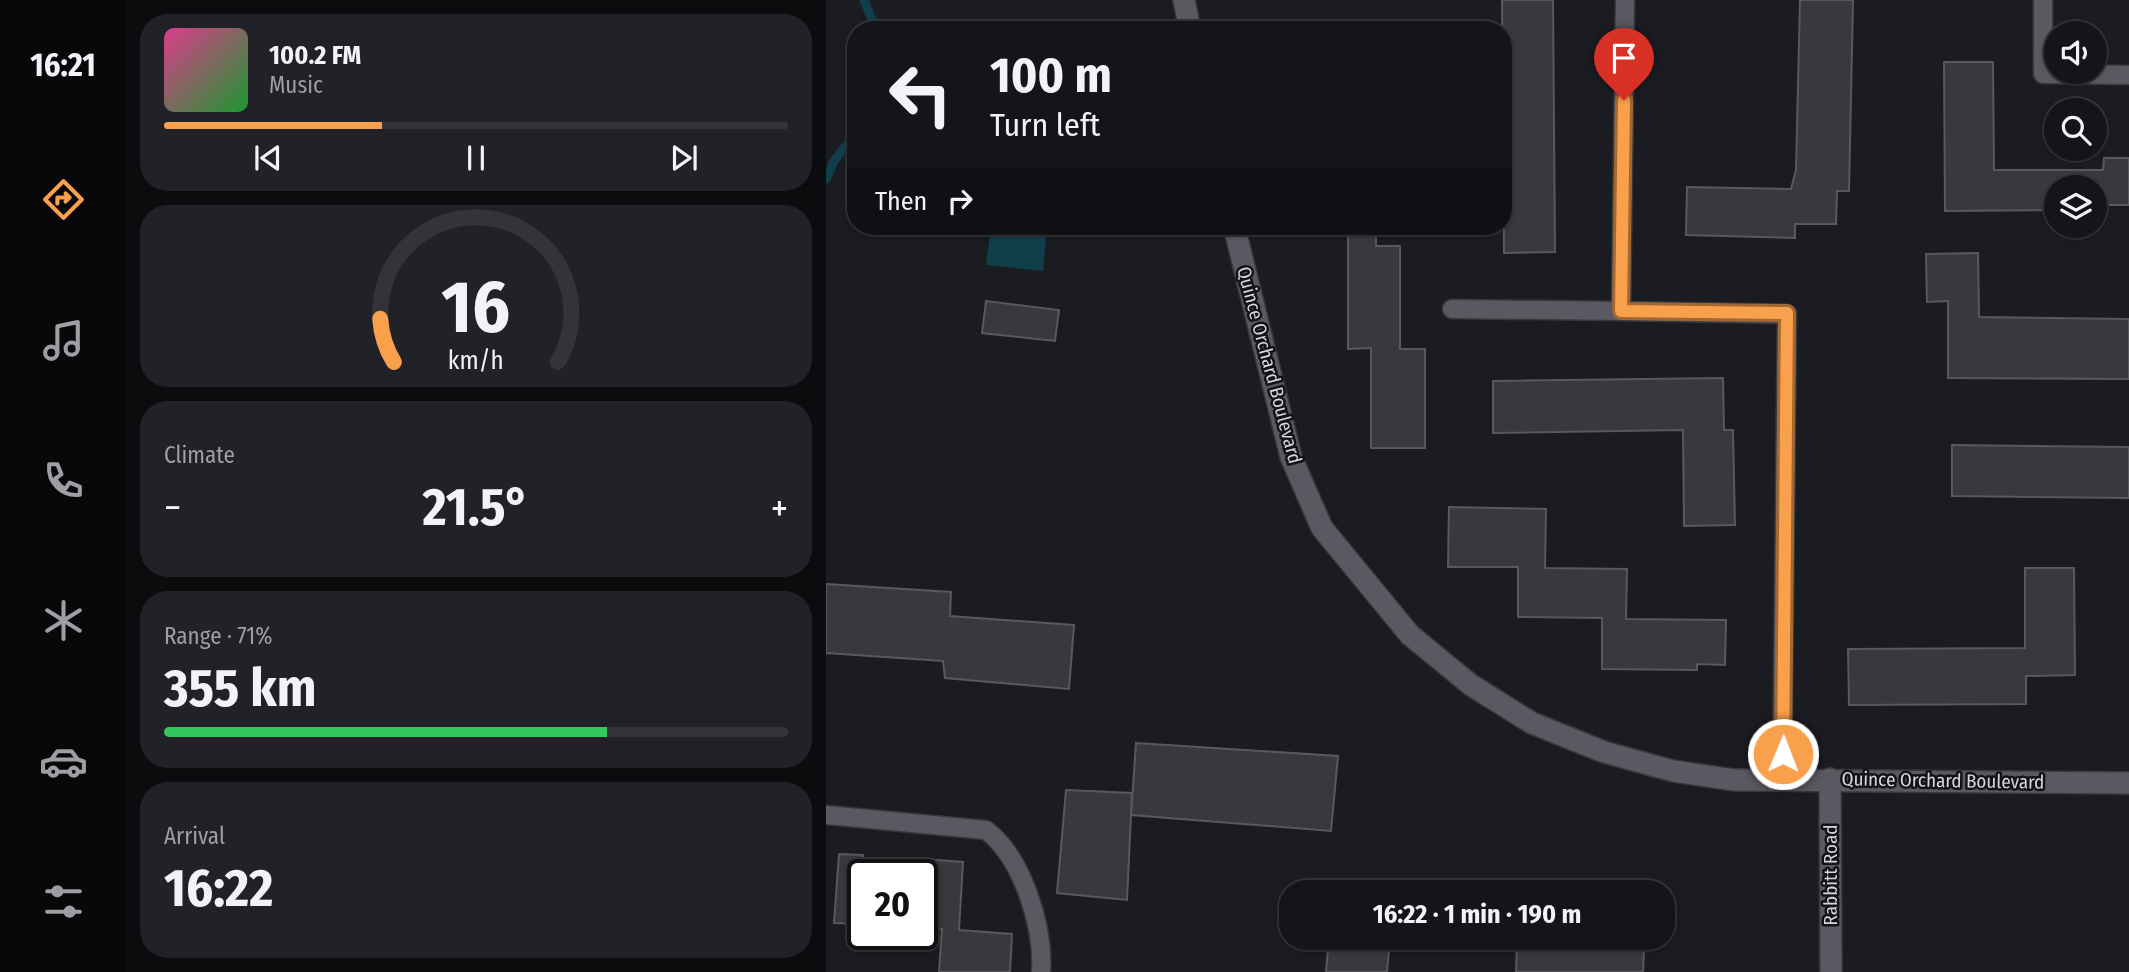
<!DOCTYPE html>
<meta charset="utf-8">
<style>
body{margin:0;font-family:"Fira Sans Condensed",sans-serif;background:#212227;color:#f1f3f6;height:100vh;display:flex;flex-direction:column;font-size:26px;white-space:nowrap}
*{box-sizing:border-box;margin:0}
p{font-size:23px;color:#9d9fa2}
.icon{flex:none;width:38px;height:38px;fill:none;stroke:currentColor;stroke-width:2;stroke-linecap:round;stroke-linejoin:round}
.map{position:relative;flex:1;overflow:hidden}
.side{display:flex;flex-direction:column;gap:14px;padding:14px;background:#0b0c0e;width:700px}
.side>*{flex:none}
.top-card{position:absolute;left:21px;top:21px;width:665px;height:214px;border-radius:28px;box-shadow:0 2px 5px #0004,0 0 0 2px #333439;background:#14151a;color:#f1f3f6;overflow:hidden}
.fabs{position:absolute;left:1218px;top:21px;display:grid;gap:14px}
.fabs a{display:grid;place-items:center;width:63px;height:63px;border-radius:50%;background:#14151a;box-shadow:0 2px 5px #0004,0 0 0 2px #333439;font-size:35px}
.speed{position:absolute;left:21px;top:859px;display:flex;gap:14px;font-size:35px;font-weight:700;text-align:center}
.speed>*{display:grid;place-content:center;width:91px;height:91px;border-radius:50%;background:#14151a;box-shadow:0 2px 5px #0004,0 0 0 2px #333439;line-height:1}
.speed .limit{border:4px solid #111;border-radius:10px;background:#fff;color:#111}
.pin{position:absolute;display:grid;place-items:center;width:60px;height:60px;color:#fff;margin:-72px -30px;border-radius:50% 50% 50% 0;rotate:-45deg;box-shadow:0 0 7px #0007}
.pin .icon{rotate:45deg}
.me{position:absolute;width:77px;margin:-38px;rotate:1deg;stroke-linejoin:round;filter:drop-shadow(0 0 5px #0008)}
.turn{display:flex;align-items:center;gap:24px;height:147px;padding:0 28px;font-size:32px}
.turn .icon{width:91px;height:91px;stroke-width:2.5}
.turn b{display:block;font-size:49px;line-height:60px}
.then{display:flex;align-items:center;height:66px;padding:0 28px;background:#0003;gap:14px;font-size:26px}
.big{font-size:52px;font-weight:700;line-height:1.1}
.side .widget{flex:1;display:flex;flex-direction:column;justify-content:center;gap:10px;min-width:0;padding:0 24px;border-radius:28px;background:#212227}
.side .dial{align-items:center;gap:0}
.dial svg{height:182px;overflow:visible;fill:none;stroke:#333439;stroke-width:7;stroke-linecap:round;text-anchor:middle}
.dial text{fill:#f1f3f6;stroke:none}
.song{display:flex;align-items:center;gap:21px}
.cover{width:84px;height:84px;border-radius:10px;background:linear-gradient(135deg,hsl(330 70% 55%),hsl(130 70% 35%))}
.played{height:7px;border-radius:4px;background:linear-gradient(90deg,#f9a04d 35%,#333439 35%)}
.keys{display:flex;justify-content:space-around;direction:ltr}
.heat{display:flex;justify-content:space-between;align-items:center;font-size:38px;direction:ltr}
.charge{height:10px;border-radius:5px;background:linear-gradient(90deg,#34c759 71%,#333439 0)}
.trip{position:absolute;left:453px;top:880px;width:396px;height:70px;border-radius:28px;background:#14151a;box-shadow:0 2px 5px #0004,0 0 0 2px #333439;font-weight:700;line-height:70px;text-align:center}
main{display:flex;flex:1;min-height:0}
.tabs{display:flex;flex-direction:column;width:126px;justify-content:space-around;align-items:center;background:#08080a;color:#9d9fa2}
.tabs .icon{width:49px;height:49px}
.tabs .selected{color:#f9a04d}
.tabs b{font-size:32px;color:#f1f3f6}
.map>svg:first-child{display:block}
.water{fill:#103e4a}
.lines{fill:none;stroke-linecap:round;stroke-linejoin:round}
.stream{stroke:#103e4a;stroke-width:9}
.building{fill:#3a373e;stroke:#5a575f;stroke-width:2}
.service-casing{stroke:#37383e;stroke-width:21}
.tertiary-casing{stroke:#37383e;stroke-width:24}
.service{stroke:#585961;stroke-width:18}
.tertiary{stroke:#585961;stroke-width:21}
.route-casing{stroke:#a26832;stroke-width:18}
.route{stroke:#f9a04d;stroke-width:12}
.labels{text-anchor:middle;stroke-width:5;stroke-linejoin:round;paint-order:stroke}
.street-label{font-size:19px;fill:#d5d6db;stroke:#111319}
</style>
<main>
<nav class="tabs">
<b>16:21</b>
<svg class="icon selected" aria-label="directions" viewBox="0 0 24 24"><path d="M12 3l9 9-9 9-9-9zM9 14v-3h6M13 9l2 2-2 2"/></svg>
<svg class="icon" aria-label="music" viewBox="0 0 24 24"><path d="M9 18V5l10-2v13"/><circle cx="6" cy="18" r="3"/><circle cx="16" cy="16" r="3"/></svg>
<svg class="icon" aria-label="phone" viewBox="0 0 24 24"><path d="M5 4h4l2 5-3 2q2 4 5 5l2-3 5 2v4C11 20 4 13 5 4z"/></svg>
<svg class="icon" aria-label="climate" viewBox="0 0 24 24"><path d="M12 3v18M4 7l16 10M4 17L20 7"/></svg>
<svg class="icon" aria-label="car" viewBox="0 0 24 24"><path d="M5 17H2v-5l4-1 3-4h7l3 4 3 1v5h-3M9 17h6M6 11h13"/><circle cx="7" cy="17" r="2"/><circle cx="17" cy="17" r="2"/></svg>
<svg class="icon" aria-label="filters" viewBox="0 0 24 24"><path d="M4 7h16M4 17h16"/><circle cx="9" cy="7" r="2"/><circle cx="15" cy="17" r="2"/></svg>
</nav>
<section class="side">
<div class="widget">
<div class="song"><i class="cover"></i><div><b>100.2 FM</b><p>Music</p></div></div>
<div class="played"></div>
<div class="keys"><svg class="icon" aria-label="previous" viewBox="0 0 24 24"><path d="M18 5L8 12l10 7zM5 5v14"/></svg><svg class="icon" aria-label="pause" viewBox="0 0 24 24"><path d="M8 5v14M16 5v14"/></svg><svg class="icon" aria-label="next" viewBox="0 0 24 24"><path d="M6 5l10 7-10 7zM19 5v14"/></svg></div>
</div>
<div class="widget dial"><svg viewBox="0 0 100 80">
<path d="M14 69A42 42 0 1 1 86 69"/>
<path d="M14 69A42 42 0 0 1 8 50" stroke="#f9a04d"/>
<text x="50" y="56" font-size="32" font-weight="700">16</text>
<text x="50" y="72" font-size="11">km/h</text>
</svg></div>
<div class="widget"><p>Climate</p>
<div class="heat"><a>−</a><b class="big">21.5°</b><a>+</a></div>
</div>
<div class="widget"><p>Range · 71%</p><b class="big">355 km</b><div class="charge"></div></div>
<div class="widget"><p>Arrival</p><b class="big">16:22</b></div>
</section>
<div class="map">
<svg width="1303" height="972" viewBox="0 0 1303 972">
<rect width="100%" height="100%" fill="#1a1c22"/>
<path class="water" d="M165,226H221L217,271L160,265Z"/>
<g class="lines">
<g class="stream">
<path d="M38,0L50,30"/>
<path d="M0,179L8,161L30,133"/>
</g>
</g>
<g class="building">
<path d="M676,0H727L729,252L678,253Z"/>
<path d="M974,0H1027L1023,191H1011L1010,224H969V238L860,235L861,187L965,189L970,170Z"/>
<path d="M1118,62H1167L1168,170H1277L1278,158H1303V205H1277V209H1269V187H1230V210L1119,211Z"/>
<path d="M522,226H550V246H574V349H599V448H545V348L522,349Z"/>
<path d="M1152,253L1153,317L1303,319V379L1122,378V301L1101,302L1100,254Z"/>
<path d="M160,301L233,310L229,341L156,333Z"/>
<path d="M897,378L898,430H907L909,525L858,526L857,430L667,433V381Z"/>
<path d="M1126,445L1303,447V498L1126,496Z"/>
<path d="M623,507L720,509L719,568L801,569L800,619L900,620L899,665L871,664V670L776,669V618L692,617V567H622Z"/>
<path d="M1199,568H1248L1249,675L1200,676V704L1023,705L1022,649L1199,648Z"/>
<path d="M0,584L125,592L124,616L248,625L243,689L119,678L117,661L0,653Z"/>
<path d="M310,743L512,756L505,831L305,815Z"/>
<path d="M240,790L306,793L301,900L231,893Z"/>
<path d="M13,854L37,855V924L8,923Z"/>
<path d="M96,859L137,862L133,930L186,934L184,972H113L116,929L96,928Z"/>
<path d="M503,938H564L561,972H500Z"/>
<path d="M691,944L818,951L817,972H690Z"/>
</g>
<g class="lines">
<g class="service-casing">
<g id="service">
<path d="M799,0L795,311L961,314L956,779"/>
<path d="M1217,0V74L1303,75"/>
<path d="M626,309L795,311"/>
<path d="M0,815L160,830C197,858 218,928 215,972"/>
</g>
</g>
<g class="tertiary-casing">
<g id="tertiary">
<path d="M358,0L364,30"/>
<path d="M408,226L465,457L496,528L584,635L645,685L706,723L778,752L847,771L908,780L1303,783"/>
<path d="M1004,779L1005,972"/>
</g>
</g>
<use href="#service" class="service"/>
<use href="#tertiary" class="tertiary"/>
</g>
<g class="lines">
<g class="route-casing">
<path id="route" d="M798,100L795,311L961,313L957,754"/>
</g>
<use href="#route" class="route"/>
</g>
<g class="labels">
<g class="street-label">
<text transform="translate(444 365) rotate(75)" y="7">Quince Orchard Boulevard</text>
<text transform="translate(1117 780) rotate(1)" y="7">Quince Orchard Boulevard</text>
<text transform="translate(1004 875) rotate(-90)" y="7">Rabbitt Road</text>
</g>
</g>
</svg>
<div class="fabs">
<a><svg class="icon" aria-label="sound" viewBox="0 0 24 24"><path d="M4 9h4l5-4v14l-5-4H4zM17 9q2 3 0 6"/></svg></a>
<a><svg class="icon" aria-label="search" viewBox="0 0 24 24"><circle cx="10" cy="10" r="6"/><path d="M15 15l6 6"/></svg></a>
<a><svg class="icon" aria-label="layers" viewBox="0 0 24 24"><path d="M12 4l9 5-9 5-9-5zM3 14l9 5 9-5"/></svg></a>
</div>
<div class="speed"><div class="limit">20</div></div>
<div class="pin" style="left:798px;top:100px;background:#d93025"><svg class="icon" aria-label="arrive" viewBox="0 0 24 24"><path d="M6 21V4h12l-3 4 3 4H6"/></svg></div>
<svg class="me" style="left:957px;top:754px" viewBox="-20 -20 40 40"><circle r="17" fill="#f9a04d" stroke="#fff" stroke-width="3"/><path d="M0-11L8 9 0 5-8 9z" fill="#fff"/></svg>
<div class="trip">16:22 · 1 min · 190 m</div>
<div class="top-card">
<div class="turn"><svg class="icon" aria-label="left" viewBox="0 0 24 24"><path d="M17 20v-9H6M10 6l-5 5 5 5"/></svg><div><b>100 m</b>Turn left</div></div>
<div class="then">Then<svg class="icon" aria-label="right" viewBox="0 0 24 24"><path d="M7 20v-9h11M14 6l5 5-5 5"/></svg></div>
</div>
</div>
</main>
